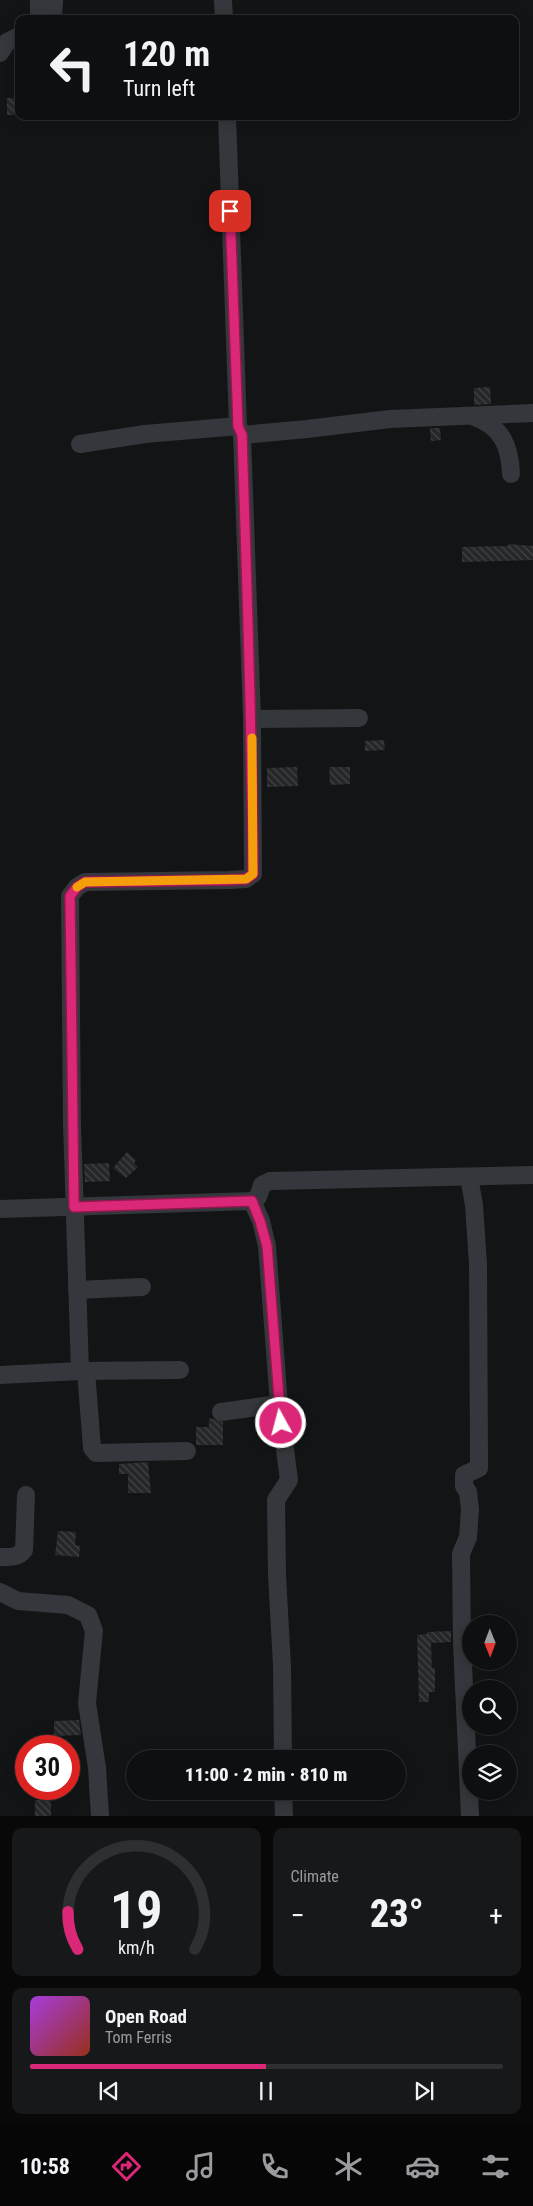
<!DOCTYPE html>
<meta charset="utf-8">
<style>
body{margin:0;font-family:"Roboto Condensed",sans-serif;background:#171819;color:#f1f3f6;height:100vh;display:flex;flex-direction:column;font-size:19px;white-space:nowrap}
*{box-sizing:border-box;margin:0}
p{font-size:16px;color:#9b9c9f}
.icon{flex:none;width:28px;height:28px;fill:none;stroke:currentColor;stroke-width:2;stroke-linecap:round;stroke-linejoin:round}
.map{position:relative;height:1816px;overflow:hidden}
.drawer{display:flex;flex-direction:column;gap:12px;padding:12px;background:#080809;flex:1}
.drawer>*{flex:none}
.top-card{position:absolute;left:15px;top:15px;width:504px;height:105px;border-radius:10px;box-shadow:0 2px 12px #0003,0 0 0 1px #2e2f30;background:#0e0f10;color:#f1f3f6;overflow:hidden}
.needle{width:32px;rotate:179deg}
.buttons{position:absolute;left:462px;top:1615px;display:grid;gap:10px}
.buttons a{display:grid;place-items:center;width:55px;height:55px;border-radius:50%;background:#0e0f10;box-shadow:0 2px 12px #0003,0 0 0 1px #2e2f30;font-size:25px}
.speed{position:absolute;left:15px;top:1735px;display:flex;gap:10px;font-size:25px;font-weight:700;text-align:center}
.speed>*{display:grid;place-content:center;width:65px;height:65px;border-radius:50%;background:#0e0f10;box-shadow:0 2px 12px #0003,0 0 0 1px #2e2f30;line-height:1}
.speed .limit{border:8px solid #d22;background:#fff;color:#111}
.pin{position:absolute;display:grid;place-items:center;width:42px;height:42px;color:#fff;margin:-21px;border-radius:10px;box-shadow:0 2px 8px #0006}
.me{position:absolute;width:55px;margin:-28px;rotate:353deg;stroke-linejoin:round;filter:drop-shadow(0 0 4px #0008)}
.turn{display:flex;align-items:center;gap:18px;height:105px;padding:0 25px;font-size:22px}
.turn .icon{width:65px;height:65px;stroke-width:2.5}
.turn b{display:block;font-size:35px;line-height:42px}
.big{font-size:38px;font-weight:800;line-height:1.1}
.drawer .widget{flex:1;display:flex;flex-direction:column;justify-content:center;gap:8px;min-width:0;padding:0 18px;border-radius:10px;background:#171819}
.drawer .dial{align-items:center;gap:0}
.dial svg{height:130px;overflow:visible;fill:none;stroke:#2e2f30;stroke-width:7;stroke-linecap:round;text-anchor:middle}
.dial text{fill:#f1f3f6;stroke:none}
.song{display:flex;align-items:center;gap:15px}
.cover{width:60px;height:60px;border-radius:8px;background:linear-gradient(135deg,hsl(280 70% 55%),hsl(10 70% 35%))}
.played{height:5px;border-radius:2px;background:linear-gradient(90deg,#db2777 50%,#2e2f30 50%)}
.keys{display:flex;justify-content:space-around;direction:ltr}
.heat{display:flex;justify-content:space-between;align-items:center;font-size:28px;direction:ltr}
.drawer .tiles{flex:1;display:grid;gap:12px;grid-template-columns:1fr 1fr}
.widget:last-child{grid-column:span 2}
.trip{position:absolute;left:126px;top:1750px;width:280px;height:50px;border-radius:25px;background:#0e0f10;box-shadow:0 2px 12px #0003,0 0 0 1px #2e2f30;font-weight:800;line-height:50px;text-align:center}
.tab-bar{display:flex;height:80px;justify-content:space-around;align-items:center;background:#060606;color:#9b9c9f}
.tab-bar .icon{width:35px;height:35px}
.tab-bar .selected{color:#db2777}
.tab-bar b{font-size:22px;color:#f1f3f6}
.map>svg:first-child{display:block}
.building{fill:url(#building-back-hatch)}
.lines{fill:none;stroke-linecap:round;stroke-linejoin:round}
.minor{stroke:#34373b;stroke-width:18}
.route-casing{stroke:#8e194d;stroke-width:12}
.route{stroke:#db2777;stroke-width:9}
.slow{stroke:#f59e0b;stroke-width:9}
</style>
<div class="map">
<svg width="533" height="1816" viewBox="0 0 533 1816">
<defs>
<pattern id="building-back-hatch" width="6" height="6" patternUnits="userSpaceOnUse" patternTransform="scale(1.25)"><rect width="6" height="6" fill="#262729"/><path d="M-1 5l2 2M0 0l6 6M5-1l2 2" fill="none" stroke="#424446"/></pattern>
</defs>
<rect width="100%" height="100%" fill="#131415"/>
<g class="building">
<rect x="7" y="98" width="12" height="17"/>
<path d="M490,387L491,404L474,405V388Z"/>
<path d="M430,428H440L441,440L431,441Z"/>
<path d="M508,544L533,546V560L462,562V547L508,546Z"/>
<path d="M384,740L385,750L365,751V741Z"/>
<path d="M297,767L298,786L267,787V768Z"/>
<path d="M329,767H350V784L330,785Z"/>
<path d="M127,1152L136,1160L134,1163L138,1167L126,1178L113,1168Z"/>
<path d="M109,1163L110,1181L85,1182L84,1164Z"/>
<path d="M209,1418L223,1422V1445H196V1427H209Z"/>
<path d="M148,1462L151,1493H128V1474H119V1464Z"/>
<path d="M58,1531L76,1532L75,1545L80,1546L79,1557L55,1555Z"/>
<path d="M451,1631V1642L431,1643L432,1668H435V1692H429V1702H419L417,1635L427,1634V1632Z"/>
<path d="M79,1720L81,1735L54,1736V1721Z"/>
<rect x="35" y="1800" width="16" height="16"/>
</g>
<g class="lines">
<g class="minor">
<path d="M223,0L224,19"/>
<path d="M39,19V0"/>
<path d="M53,19L54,0"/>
<path d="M0,53L7,42L19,36"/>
<path d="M472,416C502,426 510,446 511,474"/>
<path d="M242,435L307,429L390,419L533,413"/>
<path d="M80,444L145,434L238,426"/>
<path d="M252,719L359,718"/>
<path d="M469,1177L474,1205L478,1264L479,1454V1468L464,1475V1486L468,1492L470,1509L468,1537L461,1554L462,1643L470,1816"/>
<path d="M252,1201L261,1221L267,1246L279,1404L289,1480L276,1500L277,1575L282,1666L283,1759"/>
<path d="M0,1209L252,1201L258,1197L262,1185L270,1181L533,1175"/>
<path d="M77,1290L142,1287"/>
<path d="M80,1371L72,1124L70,896L77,887L85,882L229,880L246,879L253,874L252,719L242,435L238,426L227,116"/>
<path d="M86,1371L92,1448L96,1453L187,1451"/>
<path d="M0,1375L80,1371L180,1370"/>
<path d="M221,1412L279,1404"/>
<path d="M0,1557C9,1557 18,1558 24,1550L26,1495"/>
<path d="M0,1592L18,1601L68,1605L88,1615L94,1631L87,1703L97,1768L100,1816"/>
<path d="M283,1791L284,1816"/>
</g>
</g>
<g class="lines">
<g class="route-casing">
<path id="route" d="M230,211L238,426L242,435C247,581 252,727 253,874L246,879L229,880L85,882L77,887L70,896L74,1207L252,1201L260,1221L267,1246L281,1423"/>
</g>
<use href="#route" class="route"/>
<path class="slow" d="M77,887L85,882L246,879L253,874L252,738"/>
</g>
</svg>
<div class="buttons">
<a><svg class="needle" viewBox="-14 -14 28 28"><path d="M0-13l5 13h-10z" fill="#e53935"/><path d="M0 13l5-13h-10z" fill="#9b9c9f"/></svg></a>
<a><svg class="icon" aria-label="search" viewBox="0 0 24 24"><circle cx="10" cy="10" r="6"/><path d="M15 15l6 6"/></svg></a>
<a><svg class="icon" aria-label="layers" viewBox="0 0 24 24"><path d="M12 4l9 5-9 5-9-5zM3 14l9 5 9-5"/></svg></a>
</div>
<div class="speed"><div class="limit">30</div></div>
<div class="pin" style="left:230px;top:211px;background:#d93025"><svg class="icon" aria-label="arrive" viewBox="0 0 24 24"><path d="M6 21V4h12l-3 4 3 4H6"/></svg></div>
<svg class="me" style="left:281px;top:1423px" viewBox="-20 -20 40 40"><circle r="17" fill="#db2777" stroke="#fff" stroke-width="3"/><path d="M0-11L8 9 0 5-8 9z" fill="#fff"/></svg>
<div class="trip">11:00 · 2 min · 810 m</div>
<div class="top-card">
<div class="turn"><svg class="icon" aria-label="left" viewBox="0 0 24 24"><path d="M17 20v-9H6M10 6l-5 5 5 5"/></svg><div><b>120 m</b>Turn left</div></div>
</div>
</div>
<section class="drawer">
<div class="tiles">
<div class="widget dial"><svg viewBox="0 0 100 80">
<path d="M14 69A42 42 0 1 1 86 69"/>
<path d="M14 69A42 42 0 0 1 8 46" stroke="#db2777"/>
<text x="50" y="56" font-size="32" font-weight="700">19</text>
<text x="50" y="72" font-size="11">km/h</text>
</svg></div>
<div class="widget"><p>Climate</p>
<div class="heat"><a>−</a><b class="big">23°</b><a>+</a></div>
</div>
<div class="widget">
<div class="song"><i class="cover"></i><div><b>Open Road</b><p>Tom Ferris</p></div></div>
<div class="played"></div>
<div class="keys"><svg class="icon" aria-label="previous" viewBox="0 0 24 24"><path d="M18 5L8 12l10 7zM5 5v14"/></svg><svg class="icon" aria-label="pause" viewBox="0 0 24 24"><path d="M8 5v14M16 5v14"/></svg><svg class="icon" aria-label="next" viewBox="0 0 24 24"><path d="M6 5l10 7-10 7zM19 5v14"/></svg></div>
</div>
</div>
</section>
<nav class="tab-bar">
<b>10:58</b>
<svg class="icon selected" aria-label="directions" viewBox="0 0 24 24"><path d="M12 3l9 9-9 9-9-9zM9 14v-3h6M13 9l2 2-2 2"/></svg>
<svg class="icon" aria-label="music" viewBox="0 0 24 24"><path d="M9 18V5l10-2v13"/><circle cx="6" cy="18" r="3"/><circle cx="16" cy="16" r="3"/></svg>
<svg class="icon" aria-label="phone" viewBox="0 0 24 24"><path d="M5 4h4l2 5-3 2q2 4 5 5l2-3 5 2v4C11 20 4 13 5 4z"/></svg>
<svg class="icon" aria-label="climate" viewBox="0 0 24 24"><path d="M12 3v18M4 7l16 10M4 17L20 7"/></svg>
<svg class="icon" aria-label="car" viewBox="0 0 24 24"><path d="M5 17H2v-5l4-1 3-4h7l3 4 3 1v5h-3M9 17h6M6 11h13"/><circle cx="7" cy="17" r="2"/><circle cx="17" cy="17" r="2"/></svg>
<svg class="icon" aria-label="filters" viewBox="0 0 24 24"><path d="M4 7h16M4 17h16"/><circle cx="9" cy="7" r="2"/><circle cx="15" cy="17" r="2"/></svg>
</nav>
